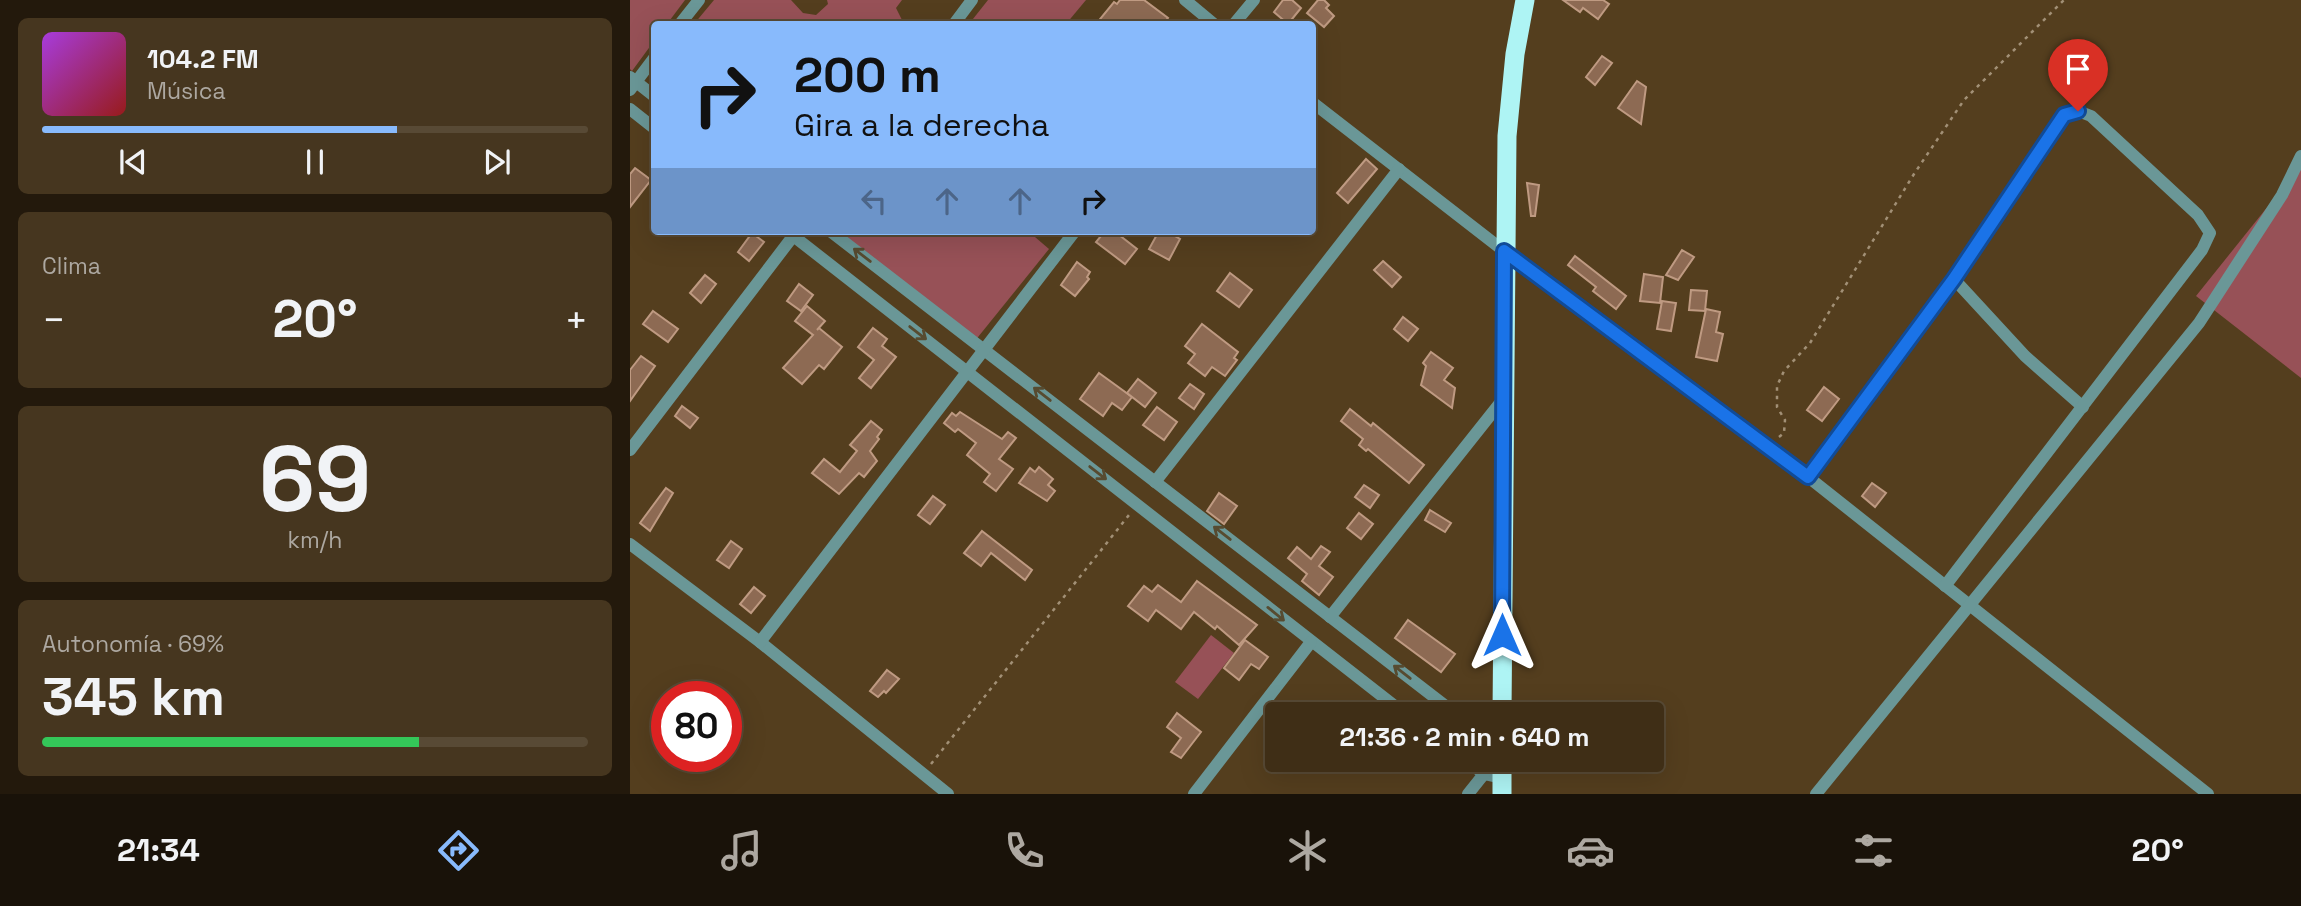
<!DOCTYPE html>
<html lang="es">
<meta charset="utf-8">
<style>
body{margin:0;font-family:"Space Grotesk",sans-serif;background:#46361f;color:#f1f3f6;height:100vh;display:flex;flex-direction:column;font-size:26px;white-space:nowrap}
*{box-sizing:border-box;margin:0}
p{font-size:23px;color:#ada8a1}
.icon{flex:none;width:38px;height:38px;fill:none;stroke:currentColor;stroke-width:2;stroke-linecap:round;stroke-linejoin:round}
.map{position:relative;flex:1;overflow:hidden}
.drawer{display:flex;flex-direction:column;gap:18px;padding:18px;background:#23190c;width:630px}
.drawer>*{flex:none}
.hud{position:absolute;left:21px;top:21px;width:665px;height:214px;border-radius:7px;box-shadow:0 7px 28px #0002,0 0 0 2px #584a35;background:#88bafc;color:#111;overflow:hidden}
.speed{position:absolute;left:21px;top:681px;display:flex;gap:14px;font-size:35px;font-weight:700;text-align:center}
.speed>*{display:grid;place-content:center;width:91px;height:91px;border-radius:50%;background:#3f2e16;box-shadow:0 7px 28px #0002,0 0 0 2px #584a35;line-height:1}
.speed .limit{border:10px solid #d22;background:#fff;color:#111}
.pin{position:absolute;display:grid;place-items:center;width:60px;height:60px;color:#fff;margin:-72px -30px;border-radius:50% 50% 50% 0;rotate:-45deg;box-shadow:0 0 7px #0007}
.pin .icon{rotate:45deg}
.me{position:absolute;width:77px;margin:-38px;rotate:0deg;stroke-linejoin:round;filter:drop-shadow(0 0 5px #0008)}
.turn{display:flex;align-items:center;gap:24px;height:147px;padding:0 28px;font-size:32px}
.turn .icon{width:91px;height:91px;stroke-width:2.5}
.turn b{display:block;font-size:49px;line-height:60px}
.lanes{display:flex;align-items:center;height:66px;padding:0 28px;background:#0003;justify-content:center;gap:35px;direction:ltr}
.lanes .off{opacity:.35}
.big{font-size:52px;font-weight:700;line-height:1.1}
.drawer .widget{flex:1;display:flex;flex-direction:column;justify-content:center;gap:10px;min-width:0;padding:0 24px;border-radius:10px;background:#46361f}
.drawer .dial{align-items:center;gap:0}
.dial b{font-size:91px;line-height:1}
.song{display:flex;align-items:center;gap:21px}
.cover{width:84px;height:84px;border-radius:10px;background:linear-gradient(135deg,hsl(280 70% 55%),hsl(0 70% 35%))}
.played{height:7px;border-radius:4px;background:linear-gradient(90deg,#88bafc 65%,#584a35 65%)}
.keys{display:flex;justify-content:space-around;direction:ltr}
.heat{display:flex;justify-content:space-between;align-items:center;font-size:38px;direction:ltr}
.charge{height:10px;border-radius:5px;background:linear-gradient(90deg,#34c759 69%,#584a35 0)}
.trip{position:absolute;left:635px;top:702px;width:399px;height:70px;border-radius:7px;background:#3f2e16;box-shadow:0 7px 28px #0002,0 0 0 2px #584a35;font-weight:700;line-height:70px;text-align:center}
.tabs{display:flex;height:112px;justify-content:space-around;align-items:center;background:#191209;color:#ada8a1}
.tabs .icon{width:49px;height:49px}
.tabs .selected{color:#88bafc}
.tabs b{font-size:32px;color:#f1f3f6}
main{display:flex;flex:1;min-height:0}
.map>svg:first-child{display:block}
.green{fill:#975157}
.building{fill:#8d6a53;stroke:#bf9a82;stroke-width:2}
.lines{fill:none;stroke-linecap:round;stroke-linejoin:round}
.path{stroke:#a29076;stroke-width:2.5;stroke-dasharray:3.5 5;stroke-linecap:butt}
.minor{stroke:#6a9797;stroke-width:12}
.trunk{stroke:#aef4f4;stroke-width:19}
.oneway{stroke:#574b30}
.route-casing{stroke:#114b97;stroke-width:18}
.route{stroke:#1a73e8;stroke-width:12}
</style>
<main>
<section class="drawer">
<div class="widget">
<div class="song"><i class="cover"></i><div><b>104.2 FM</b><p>Música</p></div></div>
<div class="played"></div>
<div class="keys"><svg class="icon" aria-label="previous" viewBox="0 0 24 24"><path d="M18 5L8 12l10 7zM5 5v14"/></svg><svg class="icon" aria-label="pause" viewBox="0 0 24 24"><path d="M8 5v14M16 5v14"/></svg><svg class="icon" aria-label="next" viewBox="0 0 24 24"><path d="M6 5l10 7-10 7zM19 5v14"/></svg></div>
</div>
<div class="widget"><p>Clima</p>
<div class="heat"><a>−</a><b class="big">20°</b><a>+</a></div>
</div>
<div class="widget dial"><b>69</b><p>km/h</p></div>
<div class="widget"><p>Autonomía · 69%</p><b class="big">345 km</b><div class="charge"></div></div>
</section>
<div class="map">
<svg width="1671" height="794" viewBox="0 0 1671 794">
<rect width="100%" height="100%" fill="#543e1e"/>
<g class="green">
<path d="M0,0H55L37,24H24V41L2,71L0,69Z"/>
<path d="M84,0H161L173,13L186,15L198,4L197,0H272L266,8L274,24H64Z"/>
<path d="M358,0H456L436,24H339Z"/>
<path d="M1671,165V378L1566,296Z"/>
<path d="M201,231H398L419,249L344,342Z"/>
<path d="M581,635L604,653L568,699L545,682Z"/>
</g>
<g class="building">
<path d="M490,0H514L538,18L533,24H466L484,2L487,4Z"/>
<path d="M653,0H662L671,8L658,24L644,12Z"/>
<path d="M688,0H694L699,5L696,8L704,16L694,27L677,13Z"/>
<path d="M933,0H973L979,4L968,19L953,8L950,12Z"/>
<path d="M972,56L982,63L965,85L956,77Z"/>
<path d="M1007,81L1016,87L1011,124L988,108Z"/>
<path d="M736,159L747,169L718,203L707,193Z"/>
<path d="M5,168L21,180L0,207V174Z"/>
<path d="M897,183L909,185L905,216H901Z"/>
<path d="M475,231H484L507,249L495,264L466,242Z"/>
<path d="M529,231H536L550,239L539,260L519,249Z"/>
<path d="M122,233L134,242L119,261L108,252Z"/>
<path d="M1052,250L1064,257L1048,280L1036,275Z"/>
<path d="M945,256L996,296L986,309L963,291L966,287L938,265Z"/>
<path d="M753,261L771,277L762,287L744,270Z"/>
<path d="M447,262L460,272L457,277L459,279L445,296L431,285Z"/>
<path d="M600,273L622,290L609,307L587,291Z"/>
<path d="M1014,274L1033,277L1030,303L1010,301Z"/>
<path d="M75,275L86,284L71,303L60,293Z"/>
<path d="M169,284L183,295L171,311L157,301Z"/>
<path d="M1061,290L1077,291L1075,311L1059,310Z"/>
<path d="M1032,301L1046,303L1041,331L1027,329Z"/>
<path d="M177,306L195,321L187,330L189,328L212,347L194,369L189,365L172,384L153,368L183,335L165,321Z"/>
<path d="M1076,309L1090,312L1086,332L1093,334L1087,361L1066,357Z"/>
<path d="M23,311L48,329L38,342L13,324Z"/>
<path d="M773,317L788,329L778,341L764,329Z"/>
<path d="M572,324L608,352L604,358L607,360L595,376L582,367L575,376L558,363L565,354L555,346Z"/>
<path d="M243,328L257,339L252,346L266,357L241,388L229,378L244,360L228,347Z"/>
<path d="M801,352L823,368L814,380L825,388L822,408L791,385L796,366L793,363Z"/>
<path d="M11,356L25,366L0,401V370Z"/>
<path d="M469,373L502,397L492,410L482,403L473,416L450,399Z"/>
<path d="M508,379L526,393L515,407L497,393Z"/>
<path d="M560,384L574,394L564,409L549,398Z"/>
<path d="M1194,387L1209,399L1192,421L1177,410Z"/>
<path d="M52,406L68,418L60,428L45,416Z"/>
<path d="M527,407L547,422L534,440L513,425Z"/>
<path d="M720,409L741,426L743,423L794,465L779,483L738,449L736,451L729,445L733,439L711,421Z"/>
<path d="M330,412L372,439L378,432L386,438L369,459L383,469L366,491L354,482L360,474L337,455L346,443L328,429L325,432L314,423L322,413L326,416Z"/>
<path d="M241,421L252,430L247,437L249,439L240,451L247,461L234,477L229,473L209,494L182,473L194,459L210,472L227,451L220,445Z"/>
<path d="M409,467L423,479L418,485L425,491L417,501L389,483L400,468L405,472Z"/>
<path d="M1242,483L1256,493L1245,507L1232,496Z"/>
<path d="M734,485L749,495L740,508L725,497Z"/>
<path d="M36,488L43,493L20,531L10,523Z"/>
<path d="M589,493L607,506L594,524L577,511Z"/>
<path d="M303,496L315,505L300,524L288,515Z"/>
<path d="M800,510L821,523L815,532L795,520Z"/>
<path d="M729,513L743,524L731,539L717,528Z"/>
<path d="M352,531L402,570L395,580L361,553L351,566L334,553Z"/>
<path d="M101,541L112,549L99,568L87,560Z"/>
<path d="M691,546L700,552L689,566L703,577L689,595L672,581L677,574L658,558L667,547L681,559Z"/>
<path d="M567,581L627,625L609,645L587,626L585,629L564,612L551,629L526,610L518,621L498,606L514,586L522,592L528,585L551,602Z"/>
<path d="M124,587L135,596L121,613L110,604Z"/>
<path d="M778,620L825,654L811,672L765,638Z"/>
<path d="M615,640L638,657L629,669L621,664L609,680L594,668Z"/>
<path d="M257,670L269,679L256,693L254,691L248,697L240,691Z"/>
<path d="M547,713L571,732L551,758L541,752L551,738L537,727Z"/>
</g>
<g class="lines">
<g class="path">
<path d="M1149,437L1154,433L1155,420L1147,407V386L1154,371L1180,343L1284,174L1334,100L1434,0"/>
<path d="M301,764L499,515"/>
</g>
<g class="minor">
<path d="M555,0L584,24"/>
<path d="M50,24L69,0"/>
<path d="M324,24L342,0"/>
<path d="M604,24L624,0"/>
<path d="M0,77L24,96"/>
<path d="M0,90L24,58"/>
<path d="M682,102L874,251L1139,446L1578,794"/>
<path d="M0,109L24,128"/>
<path d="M157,231L775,714"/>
<path d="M200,231L826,714"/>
<path d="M1324,279L1395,356L1453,407"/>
<path d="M0,450L167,231"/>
<path d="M1178,477L1324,279L1435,115L1448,111L1461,116L1568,215L1580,233L1572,250L1315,586"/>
<path d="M525,482L769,169"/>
<path d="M0,544L130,642L318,794"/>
<path d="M700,617L874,398"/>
<path d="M130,642L445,231"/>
<path d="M835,760L854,774L872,778"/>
<path d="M564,794L681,642"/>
<path d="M838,794L854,774"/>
<path d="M1186,794L1569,323L1652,195L1671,156"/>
</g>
<g class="trunk">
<path d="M872,714L877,136L885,54L895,0"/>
<path d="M872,794V760"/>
</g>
</g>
<defs><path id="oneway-shaft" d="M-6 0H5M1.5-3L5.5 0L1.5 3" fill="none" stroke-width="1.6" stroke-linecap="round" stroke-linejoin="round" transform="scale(1.75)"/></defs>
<g class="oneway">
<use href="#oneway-shaft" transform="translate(232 255) rotate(-142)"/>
<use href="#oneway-shaft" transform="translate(288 333) rotate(38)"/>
<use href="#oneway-shaft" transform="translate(412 394) rotate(-142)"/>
<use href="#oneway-shaft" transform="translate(468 473) rotate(38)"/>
<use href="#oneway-shaft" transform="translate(592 533) rotate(-142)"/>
<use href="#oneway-shaft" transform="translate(646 614) rotate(39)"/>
<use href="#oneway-shaft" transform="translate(772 672) rotate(-142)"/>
</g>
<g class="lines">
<g class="route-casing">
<path id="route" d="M872,635L874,251L1178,477L1324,279L1434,115L1448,111"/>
</g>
<use href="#route" class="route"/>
</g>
</svg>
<div class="speed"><div class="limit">80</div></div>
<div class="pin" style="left:1448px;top:111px;background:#d93025"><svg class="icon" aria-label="arrive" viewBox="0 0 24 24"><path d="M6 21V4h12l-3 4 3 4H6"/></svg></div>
<svg class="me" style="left:872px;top:635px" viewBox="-20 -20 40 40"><path d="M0-17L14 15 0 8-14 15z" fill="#1a73e8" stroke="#fff" stroke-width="4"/></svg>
<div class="trip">21:36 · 2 min · 640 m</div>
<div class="hud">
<div class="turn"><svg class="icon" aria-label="right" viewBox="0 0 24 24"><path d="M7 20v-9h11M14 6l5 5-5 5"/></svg><div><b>200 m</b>Gira a la derecha</div></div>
<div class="lanes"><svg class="icon off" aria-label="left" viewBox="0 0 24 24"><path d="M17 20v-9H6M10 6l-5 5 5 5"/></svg><svg class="icon off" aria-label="ahead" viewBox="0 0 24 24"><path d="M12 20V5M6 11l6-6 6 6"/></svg><svg class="icon off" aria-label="ahead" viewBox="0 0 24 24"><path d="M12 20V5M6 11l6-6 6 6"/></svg><svg class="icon" aria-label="right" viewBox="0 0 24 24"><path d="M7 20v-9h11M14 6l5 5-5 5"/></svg></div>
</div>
</div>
</main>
<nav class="tabs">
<b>21:34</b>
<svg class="icon selected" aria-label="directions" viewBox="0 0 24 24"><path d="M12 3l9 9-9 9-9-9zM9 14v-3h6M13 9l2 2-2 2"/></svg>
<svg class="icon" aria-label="music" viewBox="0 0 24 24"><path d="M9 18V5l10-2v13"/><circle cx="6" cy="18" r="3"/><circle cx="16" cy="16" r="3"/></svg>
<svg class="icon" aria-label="phone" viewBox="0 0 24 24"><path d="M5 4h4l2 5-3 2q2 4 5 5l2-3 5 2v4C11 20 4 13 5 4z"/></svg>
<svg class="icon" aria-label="climate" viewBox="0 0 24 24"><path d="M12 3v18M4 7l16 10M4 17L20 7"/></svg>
<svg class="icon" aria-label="car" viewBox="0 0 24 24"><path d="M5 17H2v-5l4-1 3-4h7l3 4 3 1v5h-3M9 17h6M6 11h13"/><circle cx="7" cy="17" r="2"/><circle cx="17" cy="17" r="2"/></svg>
<svg class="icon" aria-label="filters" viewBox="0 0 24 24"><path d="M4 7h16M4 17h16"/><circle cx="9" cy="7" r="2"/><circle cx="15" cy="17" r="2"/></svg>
<b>20°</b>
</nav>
